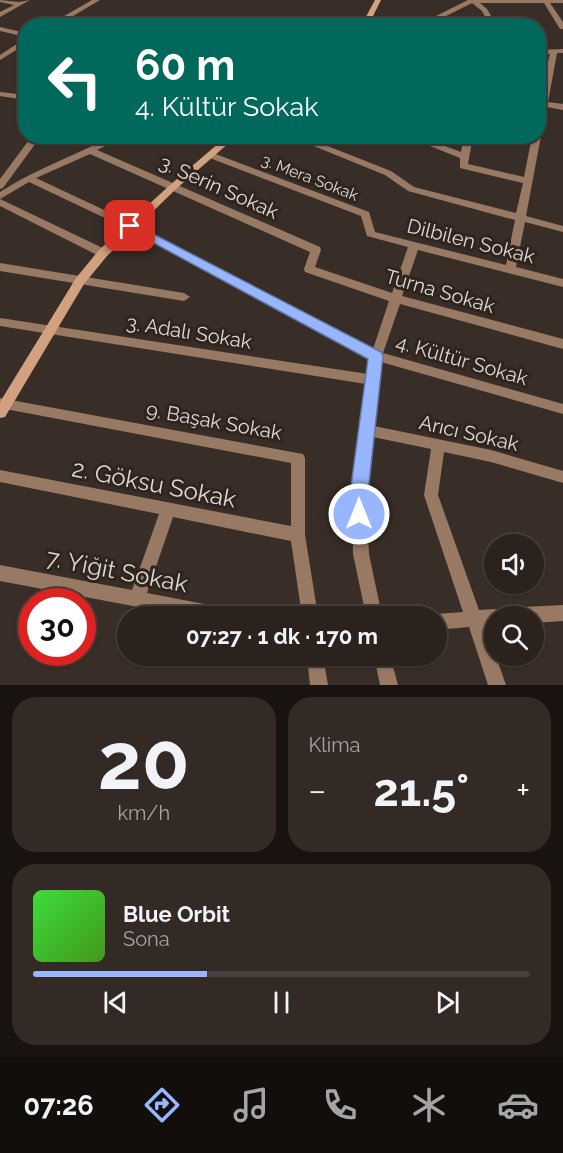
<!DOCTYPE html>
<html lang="tr">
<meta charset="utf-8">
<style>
body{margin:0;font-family:Raleway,sans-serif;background:#332a26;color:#f1f3f6;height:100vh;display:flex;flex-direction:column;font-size:22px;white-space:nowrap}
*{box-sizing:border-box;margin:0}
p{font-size:20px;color:#a6a4a4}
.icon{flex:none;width:33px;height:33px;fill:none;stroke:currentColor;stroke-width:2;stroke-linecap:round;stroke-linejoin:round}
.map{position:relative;height:685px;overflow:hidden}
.sheet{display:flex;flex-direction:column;gap:12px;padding:12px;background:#181310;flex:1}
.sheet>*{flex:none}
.hud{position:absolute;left:18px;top:18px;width:528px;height:126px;border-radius:24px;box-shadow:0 2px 4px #0004,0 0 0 2px #473f3b;background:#00695c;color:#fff;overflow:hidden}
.controls{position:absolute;left:484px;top:534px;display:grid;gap:12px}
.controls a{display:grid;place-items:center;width:60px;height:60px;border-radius:50%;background:#2b221d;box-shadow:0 2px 4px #0004,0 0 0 2px #473f3b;font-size:30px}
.speed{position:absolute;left:18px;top:588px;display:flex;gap:12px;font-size:30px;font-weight:700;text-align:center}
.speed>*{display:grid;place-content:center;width:78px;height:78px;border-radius:50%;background:#2b221d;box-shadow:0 2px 4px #0004,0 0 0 2px #473f3b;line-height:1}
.speed .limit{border:9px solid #d22;background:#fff;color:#111}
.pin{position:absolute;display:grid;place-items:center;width:51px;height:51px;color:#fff;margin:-26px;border-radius:12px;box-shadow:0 3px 9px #0006}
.me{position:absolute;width:66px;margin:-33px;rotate:0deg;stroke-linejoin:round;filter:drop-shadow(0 0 4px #0008)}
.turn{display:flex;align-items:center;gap:21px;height:126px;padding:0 18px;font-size:27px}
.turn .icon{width:78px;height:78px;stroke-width:2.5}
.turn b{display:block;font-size:42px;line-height:51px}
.big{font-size:45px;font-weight:700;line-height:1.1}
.sheet .widget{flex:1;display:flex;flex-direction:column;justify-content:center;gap:9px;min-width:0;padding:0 21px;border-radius:24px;background:#332a26}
.sheet .dial{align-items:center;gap:0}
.dial b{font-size:78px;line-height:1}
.song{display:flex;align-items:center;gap:18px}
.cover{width:72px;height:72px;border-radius:9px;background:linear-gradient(135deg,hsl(120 70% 55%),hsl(100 70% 35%))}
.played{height:6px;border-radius:3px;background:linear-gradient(90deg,#97b6fd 35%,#473f3b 35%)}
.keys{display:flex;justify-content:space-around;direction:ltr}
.heat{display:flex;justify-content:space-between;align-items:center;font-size:33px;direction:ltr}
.sheet .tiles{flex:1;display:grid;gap:12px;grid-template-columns:1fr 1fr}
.widget:last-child{grid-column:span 2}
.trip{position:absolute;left:117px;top:606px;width:330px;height:60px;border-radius:30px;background:#2b221d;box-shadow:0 2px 4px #0004,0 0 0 2px #473f3b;font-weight:700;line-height:60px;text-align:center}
.menu{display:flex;height:96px;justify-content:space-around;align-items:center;background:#110e0c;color:#a6a4a4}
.menu .icon{width:42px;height:42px}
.menu .selected{color:#97b6fd}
.menu b{font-size:27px;color:#f1f3f6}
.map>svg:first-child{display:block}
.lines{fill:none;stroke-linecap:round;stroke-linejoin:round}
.street{fill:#977964;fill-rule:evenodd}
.secondary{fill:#d2a17f;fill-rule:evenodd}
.route{fill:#97b6fd;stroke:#6276a4;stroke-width:1.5}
.labels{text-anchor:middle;stroke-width:6;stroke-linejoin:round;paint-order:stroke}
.far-street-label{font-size:16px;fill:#dfd8d3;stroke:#2f251e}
.street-label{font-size:20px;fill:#dfd8d3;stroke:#2f251e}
.near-street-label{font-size:24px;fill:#dfd8d3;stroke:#2f251e}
</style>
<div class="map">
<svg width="563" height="685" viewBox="0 0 563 685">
<rect width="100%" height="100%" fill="#392e27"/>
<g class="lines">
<g class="street">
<path d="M0,0L19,2L30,0L0,17V12L14,5L0,2Z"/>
<path d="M92,0H100L56,26H47Z"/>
<path d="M468,0H563V3H550L563,22V29H560L544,3H480L487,9L497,26H490L482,11L472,3L426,26H416Z"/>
<path d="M0,27L26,33V37L0,31Z"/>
<path d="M26,38V44L0,60V55Z"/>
<path d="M563,49V53H557L548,102L563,104V110L547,107L542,129L538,131V101L550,54H538V50Z"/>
<path d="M0,92L26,95V100L0,96Z"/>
<path d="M538,134L541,136L526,216L563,226V232L525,222L516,267L563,279V287L418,250L402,296L563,339V349L400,304L383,353L563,404V414L381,362L374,426L491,450L563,471V483L491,462L444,452L438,495L479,610L495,609L499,611L505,608L563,605V621L534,623V616H495V625L485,626L506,685H488L469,627L436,630V616H430L436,614L463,612L424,495L431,449L373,437L366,494L369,554L382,616H366L353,554L352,494L366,384L0,326V318L368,374L370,358L126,228L29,182L0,199L107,250L108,253L107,256H99L0,206V192C25,176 50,165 77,153C93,146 108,136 126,136L97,150L320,247L321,250L315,267L392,293L408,247L367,236L361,216L207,157V153H213L369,212L375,232L506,265L515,220L408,191L385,175L289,136H302L391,171L414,187L516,213L523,183L460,168V158L405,136H419L461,152L464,136H473L468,164L524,177L532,136H538ZM90,154L310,252L304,269L305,272L389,301L373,349L134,224L36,178Z"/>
<path d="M32,136H41L3,188L0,189V179Z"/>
<path d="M0,263L184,293L190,297L184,301L0,271Z"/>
<path d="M0,398L303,454L305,458V535L318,616H302L291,541L173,517L147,593L225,608L231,610L233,616H186L0,581V565L132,590L159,514L0,482V470L291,526V463L0,408Z"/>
<path d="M307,656H323L328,685H310Z"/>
<path d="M374,656H390L398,685H380Z"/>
</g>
<g class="secondary">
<path d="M375,0H381L368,26H361Z"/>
<path d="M227,136H237L176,189L107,256L84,284L5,417L0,418V402L76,278L99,250L170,185Z"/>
</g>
</g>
<path class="route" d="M130,222L381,352L383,356L365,520L359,522L354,520L350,494L368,359L126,228L125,226Z"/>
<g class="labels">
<g class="far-street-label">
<text transform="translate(310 177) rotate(21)" y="6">3. Mera Sokak</text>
</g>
<g class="street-label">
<text transform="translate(219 187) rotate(24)" y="7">3. Serin Sokak</text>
<text transform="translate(471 241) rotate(14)" y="7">Dilbilen Sokak</text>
<text transform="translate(440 291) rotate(16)" y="7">Turna Sokak</text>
<text transform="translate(189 332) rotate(9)" y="7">3. Adalı Sokak</text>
<text transform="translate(462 360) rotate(16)" y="7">4. Kültür Sokak</text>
<text transform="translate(214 421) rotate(10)" y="7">9. Başak Sokak</text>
<text transform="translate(469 433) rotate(13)" y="7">Arıcı Sokak</text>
</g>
<g class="near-street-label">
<text transform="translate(154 484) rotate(11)" y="8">2. Göksu Sokak</text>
<text transform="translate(117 571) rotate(11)" y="8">7. Yiğit Sokak</text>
</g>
</g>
</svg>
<div class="controls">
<a><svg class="icon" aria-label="sound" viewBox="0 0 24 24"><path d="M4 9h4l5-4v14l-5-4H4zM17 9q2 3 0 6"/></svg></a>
<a><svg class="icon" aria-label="search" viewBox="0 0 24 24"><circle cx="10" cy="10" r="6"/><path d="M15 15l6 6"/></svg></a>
</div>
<div class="speed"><div class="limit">30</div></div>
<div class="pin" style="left:130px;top:226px;background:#d93025"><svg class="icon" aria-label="arrive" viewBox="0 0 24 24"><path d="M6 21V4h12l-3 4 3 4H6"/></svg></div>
<svg class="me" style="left:359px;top:514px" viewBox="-20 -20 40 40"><circle r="17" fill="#97b6fd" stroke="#fff" stroke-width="3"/><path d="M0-11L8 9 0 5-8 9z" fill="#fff"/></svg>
<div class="trip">07:27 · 1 dk · 170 m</div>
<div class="hud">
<div class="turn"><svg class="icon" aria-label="left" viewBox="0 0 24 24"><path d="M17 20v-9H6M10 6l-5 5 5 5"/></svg><div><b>60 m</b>4. Kültür Sokak</div></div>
</div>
</div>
<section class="sheet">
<div class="tiles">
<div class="widget dial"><b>20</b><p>km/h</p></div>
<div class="widget"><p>Klima</p>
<div class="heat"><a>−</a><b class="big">21.5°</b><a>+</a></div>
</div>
<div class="widget">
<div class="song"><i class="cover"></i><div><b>Blue Orbit</b><p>Sona</p></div></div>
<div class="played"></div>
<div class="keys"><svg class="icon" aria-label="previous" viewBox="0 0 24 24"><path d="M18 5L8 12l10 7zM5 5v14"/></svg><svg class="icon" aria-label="pause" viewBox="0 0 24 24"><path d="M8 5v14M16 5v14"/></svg><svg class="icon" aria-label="next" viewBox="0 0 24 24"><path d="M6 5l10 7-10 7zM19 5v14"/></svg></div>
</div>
</div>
</section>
<nav class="menu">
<b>07:26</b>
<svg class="icon selected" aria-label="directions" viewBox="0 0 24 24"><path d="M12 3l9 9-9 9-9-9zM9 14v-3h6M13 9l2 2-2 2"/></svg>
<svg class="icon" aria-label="music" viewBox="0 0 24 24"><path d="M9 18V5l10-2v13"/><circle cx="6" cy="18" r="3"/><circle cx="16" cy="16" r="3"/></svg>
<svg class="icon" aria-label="phone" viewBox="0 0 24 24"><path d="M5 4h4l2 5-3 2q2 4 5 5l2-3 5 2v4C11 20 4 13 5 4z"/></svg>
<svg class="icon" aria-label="climate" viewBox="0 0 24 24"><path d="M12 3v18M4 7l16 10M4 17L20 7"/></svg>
<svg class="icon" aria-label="car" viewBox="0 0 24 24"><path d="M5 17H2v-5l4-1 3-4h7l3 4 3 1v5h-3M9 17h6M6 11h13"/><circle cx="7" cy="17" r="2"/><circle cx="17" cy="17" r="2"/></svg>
</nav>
